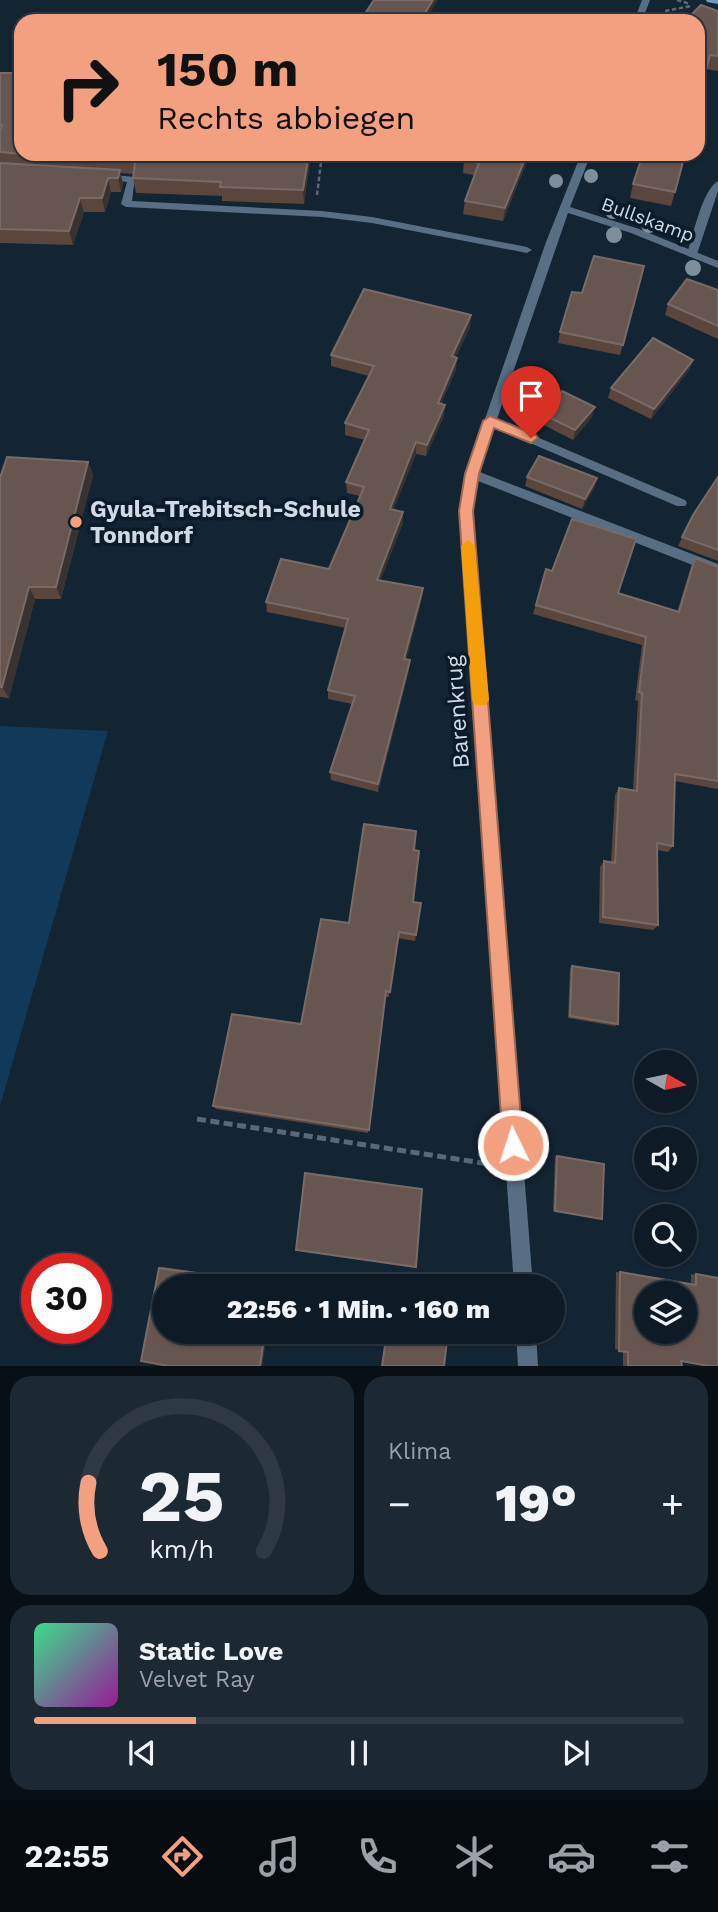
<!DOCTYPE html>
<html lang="de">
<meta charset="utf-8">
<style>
body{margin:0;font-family:"Work Sans",sans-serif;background:#1c2832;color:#f1f3f6;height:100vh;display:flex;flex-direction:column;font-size:26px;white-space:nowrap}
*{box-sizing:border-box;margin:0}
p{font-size:23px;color:#9ba1a7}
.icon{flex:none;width:38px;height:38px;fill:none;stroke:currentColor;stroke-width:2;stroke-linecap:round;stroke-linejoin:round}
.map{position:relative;height:1366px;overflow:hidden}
.sheet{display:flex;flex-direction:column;gap:10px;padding:10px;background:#080f15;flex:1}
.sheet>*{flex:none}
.top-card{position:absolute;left:14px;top:14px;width:691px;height:147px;border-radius:21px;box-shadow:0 2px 5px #0004,0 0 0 2px #2e3943;background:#f2a07f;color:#111;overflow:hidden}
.needle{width:46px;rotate:99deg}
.buttons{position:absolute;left:634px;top:1050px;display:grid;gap:14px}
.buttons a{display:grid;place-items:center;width:63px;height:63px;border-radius:50%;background:#0e1b26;box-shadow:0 2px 5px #0004,0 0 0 2px #2e3943;font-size:35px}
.speed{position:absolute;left:21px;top:1253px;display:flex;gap:14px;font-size:35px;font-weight:700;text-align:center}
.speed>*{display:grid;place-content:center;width:91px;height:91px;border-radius:50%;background:#0e1b26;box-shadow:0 2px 5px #0004,0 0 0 2px #2e3943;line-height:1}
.speed .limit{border:10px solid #d22;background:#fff;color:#111}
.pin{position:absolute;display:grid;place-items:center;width:60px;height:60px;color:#fff;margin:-72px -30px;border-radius:50% 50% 50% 0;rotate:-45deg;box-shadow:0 0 7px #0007}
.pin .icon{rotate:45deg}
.me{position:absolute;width:77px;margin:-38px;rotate:356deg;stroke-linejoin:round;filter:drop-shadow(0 0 5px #0008)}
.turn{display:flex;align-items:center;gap:24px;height:147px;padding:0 28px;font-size:32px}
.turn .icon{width:91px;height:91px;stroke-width:2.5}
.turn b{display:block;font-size:49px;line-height:60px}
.big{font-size:52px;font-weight:800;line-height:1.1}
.sheet .card{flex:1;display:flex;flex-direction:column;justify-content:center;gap:10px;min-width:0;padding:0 24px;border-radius:21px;background:#1c2832}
.sheet .dial{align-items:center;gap:0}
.dial svg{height:182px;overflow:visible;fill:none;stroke:#2e3943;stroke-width:7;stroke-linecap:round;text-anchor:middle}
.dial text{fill:#f1f3f6;stroke:none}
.song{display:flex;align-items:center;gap:21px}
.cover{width:84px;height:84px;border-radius:10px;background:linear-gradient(135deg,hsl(150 70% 55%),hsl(300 70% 35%))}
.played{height:7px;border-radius:4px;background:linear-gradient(90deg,#f2a07f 25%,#2e3943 25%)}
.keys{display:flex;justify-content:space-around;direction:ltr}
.heat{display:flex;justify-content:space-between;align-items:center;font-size:38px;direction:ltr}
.sheet .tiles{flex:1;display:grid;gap:10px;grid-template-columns:1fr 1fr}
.card:last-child{grid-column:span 2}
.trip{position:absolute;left:152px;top:1274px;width:413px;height:70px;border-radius:35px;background:#0e1b26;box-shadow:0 2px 5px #0004,0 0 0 2px #2e3943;font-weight:800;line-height:70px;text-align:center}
.tabs{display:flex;height:112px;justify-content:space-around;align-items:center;background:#060b0f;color:#9ba1a7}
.tabs .icon{width:49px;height:49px}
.tabs .on{color:#f2a07f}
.tabs b{font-size:32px;color:#f1f3f6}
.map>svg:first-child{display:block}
.green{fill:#10395a}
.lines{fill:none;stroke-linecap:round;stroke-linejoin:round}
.path-far1{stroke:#5a6976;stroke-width:2.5;stroke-dasharray:4.5 2.5;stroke-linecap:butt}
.path{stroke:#5a6976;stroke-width:5;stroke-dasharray:9 4.5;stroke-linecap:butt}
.lane{fill:#576e84;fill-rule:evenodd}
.street{fill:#576e84;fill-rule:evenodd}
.secondary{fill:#7399bc;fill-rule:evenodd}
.tree{fill:#7d8e9c}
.wall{fill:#5b463e}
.shaded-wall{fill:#393232}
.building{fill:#675650;stroke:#786b67;stroke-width:2;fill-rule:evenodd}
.route{fill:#f2a07f;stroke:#9d6853;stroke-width:2}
.slow{fill:#f59e0b}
.poi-dot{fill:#f2a07f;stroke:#0a1b29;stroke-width:2.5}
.labels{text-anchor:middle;stroke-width:7;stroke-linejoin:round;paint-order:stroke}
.far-street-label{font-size:19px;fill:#cfdae4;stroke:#0a1b29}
.poi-label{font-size:23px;font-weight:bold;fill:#cfdae4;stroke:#0a1b29;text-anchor:start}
.street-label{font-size:23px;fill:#cfdae4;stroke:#0a1b29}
</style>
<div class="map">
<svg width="718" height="1366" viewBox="0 0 718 1366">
<rect width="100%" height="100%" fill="#132433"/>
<path class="green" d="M0,726L108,731L0,1106Z"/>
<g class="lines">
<g class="path-far1">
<path d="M677,0L690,4"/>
<path d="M665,11L691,6"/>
<path d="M317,195L322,154"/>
</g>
<path class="path" d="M197,1119L489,1164"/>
<g class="lane">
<path d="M103,174L135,177L132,201L322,211L372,217L527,247L532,250L527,253L372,223L322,217L126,207L121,204L127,182L100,179V175Z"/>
<path d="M718,181V191L697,254L692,257L688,256L687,254C693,236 702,190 718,181Z"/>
<path d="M490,417L685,500L687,503L685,506H677L486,424V418Z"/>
<path d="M472,469L718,564V575L468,477L466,474L468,471Z"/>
</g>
<g class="street">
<path d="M642,0H650L642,21H634Z"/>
<path d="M581,154H591L570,207L639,229L718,261V268L631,233L568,213L478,474L472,511L533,1286H514L460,511L466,474L546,242Z"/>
<path d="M516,1332H536L538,1366H518Z"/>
</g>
<path class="secondary" d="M706,0H718V4L707,2Z"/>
</g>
<g class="tree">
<circle cx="591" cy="176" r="7"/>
<circle cx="556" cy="181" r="7"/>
<circle cx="613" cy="211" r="8"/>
<circle cx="649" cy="225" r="8"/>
<circle cx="614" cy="235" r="8"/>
<circle cx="693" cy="268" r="8"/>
</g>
<g class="wall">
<path d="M718,11V71L706,69Z"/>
<path d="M0,73L21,154H311L304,204L222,201V196L136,193L133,178V174L120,173L123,184L121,192H111L105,212H84L73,245L0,243Z"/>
<path d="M467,154H530L503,221L463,214L465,201L474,175L463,173L464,160Z"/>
<path d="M633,184L675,192L671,206L630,198Z"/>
<path d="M644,266L620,355L558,343L560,332L582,293Z"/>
<path d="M718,290V339L665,315L668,304Z"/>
<path d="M471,315L470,327L456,357V369L441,404L444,416L426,456L416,454L393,510L403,512V523L380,580L423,588L422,598L406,660H410L409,670L378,792L331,780L330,772L352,704L328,699V690L346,628L267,612L266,602L329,569L360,496L347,493L346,482L365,440L345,435V423L369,376L331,366V355Z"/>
<path d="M693,360L689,370L651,419L608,398L611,388Z"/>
<path d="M542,414L592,417L573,440L540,423Z"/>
<path d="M88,462L93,475L61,599H35L9,698L0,697V478Z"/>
<path d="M527,477L597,478L594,488L582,509L525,486Z"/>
<path d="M718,477V561L678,546L693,515Z"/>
<path d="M695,558L718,567V788L717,789L675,781L673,846L668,852L657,850L658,925L653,930L599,923L600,867L604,861L611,862L615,795L619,788L633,790L638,701L635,700L642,645L533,614L546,569L677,612L691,567Z"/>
<path d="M414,850L413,902L416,935L415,941L398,938L389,997H385L368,1133L216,1109L213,1106L301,1024L349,923Z"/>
<path d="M572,966L618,1024L615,1026L568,1018L570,968Z"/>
<path d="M557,1156L602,1219L553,1211L555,1157Z"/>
<path d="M163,1267L274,1283V1286H164V1332H267L262,1366H168L141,1361L159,1268Z"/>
<path d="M616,1272L691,1284V1274L718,1278L681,1361L682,1366H623V1351L615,1349Z"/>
</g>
<g class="shaded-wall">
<path d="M433,0H438L425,21H420Z"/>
<path d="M309,154H311L304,204L303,190Z"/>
<path d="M527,154H530L503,221L505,208Z"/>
<path d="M120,170L123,184L121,192L118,178Z"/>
<path d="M108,178L111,192L105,212L102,198Z"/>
<path d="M80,198L84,212L73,245L69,231Z"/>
<path d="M471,315L470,327L451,368L452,356Z"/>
<path d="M457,358L456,369L437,414L438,403Z"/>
<path d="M693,360L689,370L651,419L654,409Z"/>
<path d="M445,405L444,416L426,456L427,445Z"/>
<path d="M595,407L592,417L573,440L575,430Z"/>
<path d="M416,442V454L389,520L390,509Z"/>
<path d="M88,462L93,475L61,599L56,587Z"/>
<path d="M597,478L594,488L582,509L585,499Z"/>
<path d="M403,512V523L377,590V580Z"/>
<path d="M29,587L35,599L9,698L2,687Z"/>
<path d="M423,588L422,598L404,669V659Z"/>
<path d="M410,660L409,670L378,792V784Z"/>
<path d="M265,1332H267L262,1366H260Z"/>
</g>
<g class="building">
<path d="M374,0H433L420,21H360Z"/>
<path d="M701,5L718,11V56L710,55L698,101V21H685Z"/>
<path d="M0,73H21V154L0,152V131L2,125H0Z"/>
<path d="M27,154H309L303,190L220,187L221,182L133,178L135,163L132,160Z"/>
<path d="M467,154H527L505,208L465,201L479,163L464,160Z"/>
<path d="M643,154H685L675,192L633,184Z"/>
<path d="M0,163L120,170L118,178H108L102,198H80L69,231L0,229Z"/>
<path d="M594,256L644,266L623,345L560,332L572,292L582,293Z"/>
<path d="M687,279L718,290V326L668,304Z"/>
<path d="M364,289L471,315L452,356L457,358L438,403L445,405L427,445L416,442L390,509L403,512L377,580L423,588L404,659L410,660L378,784L330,772L355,696L328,690L348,619L266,602L281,559L329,569L364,487L346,482L369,430L345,423L374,366L331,355Z"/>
<path d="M653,338L693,360L654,409L611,388Z"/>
<path d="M562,391L595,407L575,430L542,414Z"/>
<path d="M539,456L597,478L585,499L527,477Z"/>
<path d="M7,457L88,462L56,587H29L2,687H0V478Z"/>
<path d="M718,477V550L682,537L693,515Z"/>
<path d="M572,519L636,539L618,593L679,612L695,558L718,567V781L675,774L673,846L657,843L658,925L603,917L604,861L615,863L619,788L637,791L642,693L639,692L646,637L536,605L546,569L552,571Z"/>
<path d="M364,824L416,831L414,850L419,851L413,902L421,903L416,935L399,932L390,992L386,991L369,1130L213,1106L232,1014L301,1024L321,919L349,923Z"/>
<path d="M572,966L619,973L618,1024L570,1016Z"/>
<path d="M557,1156L604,1164L602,1219L555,1211Z"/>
<path d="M305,1173L422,1189L416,1267L296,1250Z"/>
<path d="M159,1268L273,1284L272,1286H164V1332H265L260,1366H168L141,1361Z"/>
<path d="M620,1272L696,1285V1274L718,1278V1366H709L681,1361L682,1366H628V1352L619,1351ZM646,1293H684V1332H646Z"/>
<path d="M387,1332H403L447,1341L444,1366H382Z"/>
</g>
<path class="route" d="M490,416L536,435L538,438L531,443L494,428L479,474L473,511L523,1145L520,1153L513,1156L506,1153L503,1145L459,511L465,474L483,421Z"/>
<path class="slow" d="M468,540L475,546L489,700L486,705H475L472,700L461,546Z"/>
<circle class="poi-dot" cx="76" cy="522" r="7"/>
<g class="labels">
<g class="far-street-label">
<text transform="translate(648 219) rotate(20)" y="7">Bullskamp</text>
</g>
<g class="poi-label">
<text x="90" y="517">Gyula-Trebitsch-Schule<tspan x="90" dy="26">Tonndorf</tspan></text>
</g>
<g class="street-label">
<text transform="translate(457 712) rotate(-94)" y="8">Barenkrug</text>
</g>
</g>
</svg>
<div class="buttons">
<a><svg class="needle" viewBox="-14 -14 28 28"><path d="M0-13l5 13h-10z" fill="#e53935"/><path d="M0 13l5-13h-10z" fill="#9ba1a7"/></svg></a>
<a><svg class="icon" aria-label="sound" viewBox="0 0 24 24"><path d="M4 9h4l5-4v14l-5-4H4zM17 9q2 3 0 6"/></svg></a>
<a><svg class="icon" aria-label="search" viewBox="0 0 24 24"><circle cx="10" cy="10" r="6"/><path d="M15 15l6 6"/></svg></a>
<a><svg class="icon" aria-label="layers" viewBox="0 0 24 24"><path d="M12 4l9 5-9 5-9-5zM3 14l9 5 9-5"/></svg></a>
</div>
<div class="speed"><div class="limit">30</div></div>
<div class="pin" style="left:531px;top:438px;background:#d93025"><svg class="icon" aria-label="arrive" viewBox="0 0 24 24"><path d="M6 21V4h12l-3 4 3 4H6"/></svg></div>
<svg class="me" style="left:513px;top:1145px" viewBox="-20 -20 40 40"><circle r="17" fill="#f2a07f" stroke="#fff" stroke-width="3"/><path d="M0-11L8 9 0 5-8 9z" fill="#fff"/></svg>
<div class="trip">22:56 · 1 Min. · 160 m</div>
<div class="top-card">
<div class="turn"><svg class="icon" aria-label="right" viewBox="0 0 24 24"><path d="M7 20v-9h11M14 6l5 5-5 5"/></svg><div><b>150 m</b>Rechts abbiegen</div></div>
</div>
</div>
<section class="sheet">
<div class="tiles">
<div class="card dial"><svg viewBox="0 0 100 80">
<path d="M14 69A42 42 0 1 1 86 69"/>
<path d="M14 69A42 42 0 0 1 9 39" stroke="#f2a07f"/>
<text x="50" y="56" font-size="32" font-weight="700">25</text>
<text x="50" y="72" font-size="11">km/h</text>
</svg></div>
<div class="card"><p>Klima</p>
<div class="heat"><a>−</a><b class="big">19°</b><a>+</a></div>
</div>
<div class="card">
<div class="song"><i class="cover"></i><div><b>Static Love</b><p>Velvet Ray</p></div></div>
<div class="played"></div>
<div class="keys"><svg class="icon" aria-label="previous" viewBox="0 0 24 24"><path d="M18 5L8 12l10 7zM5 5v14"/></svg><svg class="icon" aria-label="pause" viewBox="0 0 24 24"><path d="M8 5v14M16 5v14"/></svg><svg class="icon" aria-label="next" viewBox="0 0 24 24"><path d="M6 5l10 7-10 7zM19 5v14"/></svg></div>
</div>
</div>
</section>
<nav class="tabs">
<b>22:55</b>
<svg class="icon on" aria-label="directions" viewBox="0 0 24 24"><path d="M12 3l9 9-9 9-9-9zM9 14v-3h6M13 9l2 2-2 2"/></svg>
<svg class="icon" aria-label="music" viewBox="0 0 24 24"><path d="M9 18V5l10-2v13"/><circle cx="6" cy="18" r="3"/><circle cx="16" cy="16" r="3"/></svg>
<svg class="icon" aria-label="phone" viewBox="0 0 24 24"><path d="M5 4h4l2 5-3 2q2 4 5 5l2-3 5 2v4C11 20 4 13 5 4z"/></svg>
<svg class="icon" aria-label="climate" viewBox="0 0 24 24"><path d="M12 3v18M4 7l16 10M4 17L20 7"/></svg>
<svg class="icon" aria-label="car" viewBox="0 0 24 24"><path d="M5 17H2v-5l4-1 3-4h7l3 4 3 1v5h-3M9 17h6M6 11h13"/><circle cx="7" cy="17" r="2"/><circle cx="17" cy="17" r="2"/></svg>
<svg class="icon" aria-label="filters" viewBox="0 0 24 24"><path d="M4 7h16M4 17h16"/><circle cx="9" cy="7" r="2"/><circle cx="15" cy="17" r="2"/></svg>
</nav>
